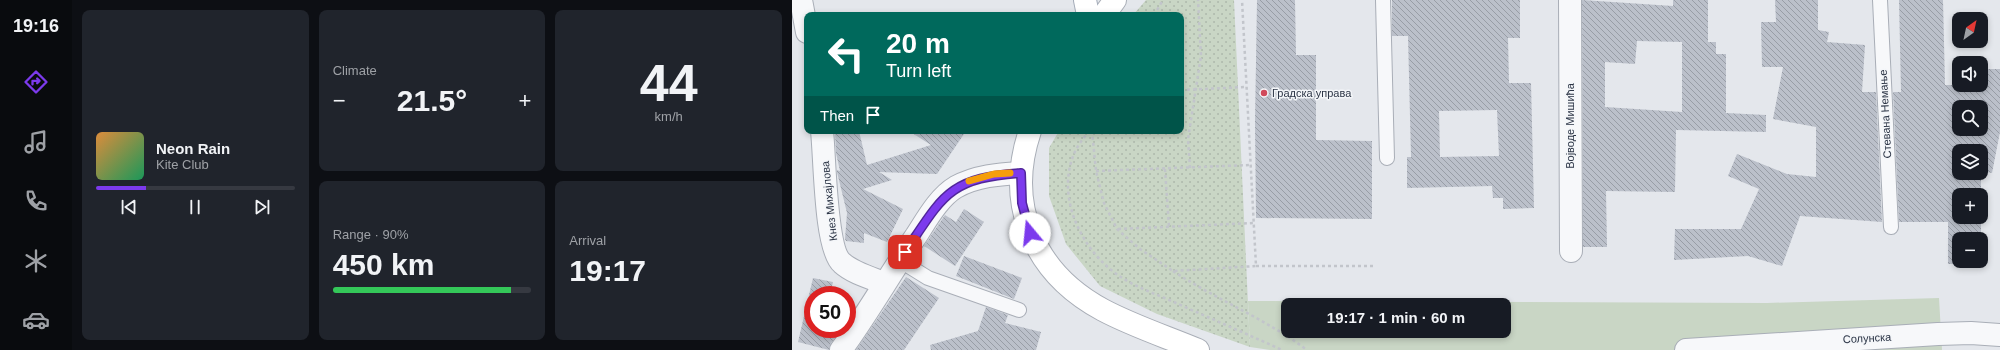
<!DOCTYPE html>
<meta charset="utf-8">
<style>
body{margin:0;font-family:Helvetica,sans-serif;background:#20242c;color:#f1f3f6;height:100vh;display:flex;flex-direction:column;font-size:15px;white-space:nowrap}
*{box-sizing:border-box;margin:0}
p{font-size:13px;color:#9ea1a6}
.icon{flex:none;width:22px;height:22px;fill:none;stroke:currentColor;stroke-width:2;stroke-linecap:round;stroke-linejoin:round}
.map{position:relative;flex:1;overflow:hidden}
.details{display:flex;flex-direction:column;gap:10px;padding:10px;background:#0d0f14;width:720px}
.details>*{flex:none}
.hud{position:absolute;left:12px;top:12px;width:380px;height:122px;border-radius:8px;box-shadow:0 2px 6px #0003;background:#00695c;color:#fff;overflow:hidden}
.needle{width:26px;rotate:33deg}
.tools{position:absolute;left:1160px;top:12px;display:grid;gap:8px}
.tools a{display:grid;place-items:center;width:36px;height:36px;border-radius:8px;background:#171b24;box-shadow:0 2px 6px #0003;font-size:20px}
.speed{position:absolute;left:12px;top:286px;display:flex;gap:8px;font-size:20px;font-weight:700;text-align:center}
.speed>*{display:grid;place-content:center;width:52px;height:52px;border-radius:50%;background:#171b24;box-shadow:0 2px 6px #0003;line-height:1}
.speed .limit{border:6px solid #d22;background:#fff;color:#111}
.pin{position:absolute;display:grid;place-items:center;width:34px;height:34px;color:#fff;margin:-17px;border-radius:8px;box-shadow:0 2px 6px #0006}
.me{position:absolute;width:44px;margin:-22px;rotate:343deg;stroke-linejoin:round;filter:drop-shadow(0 0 3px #0008)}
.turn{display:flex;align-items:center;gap:14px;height:84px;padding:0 16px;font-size:18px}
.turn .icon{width:52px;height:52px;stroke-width:2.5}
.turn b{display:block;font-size:28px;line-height:34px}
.then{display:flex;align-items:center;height:38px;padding:0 16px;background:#0003;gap:8px;font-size:15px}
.big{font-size:30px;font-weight:700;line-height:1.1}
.details .widget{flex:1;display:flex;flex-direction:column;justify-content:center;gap:6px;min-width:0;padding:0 14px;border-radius:8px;background:#20242c}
.details .dial{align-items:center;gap:0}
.dial b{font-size:52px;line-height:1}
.song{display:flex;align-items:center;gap:12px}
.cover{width:48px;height:48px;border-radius:6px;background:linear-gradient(135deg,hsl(30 70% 55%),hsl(150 70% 35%))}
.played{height:4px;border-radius:2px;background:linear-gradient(90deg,#7c3aed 25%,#363941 25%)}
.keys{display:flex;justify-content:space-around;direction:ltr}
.heat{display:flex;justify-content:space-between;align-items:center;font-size:22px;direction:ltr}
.charge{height:6px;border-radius:3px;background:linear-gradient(90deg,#34c759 90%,#363941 0)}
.details .tiles{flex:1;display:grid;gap:10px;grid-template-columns:repeat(3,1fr)}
.widget:first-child{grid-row:span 2}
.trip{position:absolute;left:489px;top:298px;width:230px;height:40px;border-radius:8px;background:#171b24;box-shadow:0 2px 6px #0003;font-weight:700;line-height:40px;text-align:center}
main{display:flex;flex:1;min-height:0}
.tabs{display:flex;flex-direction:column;width:72px;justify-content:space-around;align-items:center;background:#090b0e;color:#9ea1a6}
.tabs .icon{width:28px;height:28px}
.tabs .active{color:#7c3aed}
.tabs b{font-size:18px;color:#f1f3f6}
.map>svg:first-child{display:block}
.grass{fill:#c9d6c5;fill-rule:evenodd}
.park{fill:url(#park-dots)}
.building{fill:url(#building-back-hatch);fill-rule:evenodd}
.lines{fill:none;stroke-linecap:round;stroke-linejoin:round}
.service-casing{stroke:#a9aeb7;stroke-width:16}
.minor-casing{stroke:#a9aeb7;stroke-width:24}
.secondary-casing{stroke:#a9aeb7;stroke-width:24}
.primary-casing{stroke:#a3abb8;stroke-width:24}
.path{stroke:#c2c5cb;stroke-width:2.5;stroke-dasharray:3 3;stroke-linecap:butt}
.service{stroke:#f7f8fa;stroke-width:14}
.minor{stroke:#f7f8fa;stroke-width:22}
.secondary{stroke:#fff;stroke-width:22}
.primary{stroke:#fff;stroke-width:22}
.route-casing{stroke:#51269a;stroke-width:10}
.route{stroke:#7c3aed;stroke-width:7}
.slow{stroke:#f59e0b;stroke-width:7}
.poi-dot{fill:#d1495b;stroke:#f4f6f9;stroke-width:1.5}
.labels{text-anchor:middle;stroke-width:3;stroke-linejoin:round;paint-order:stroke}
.poi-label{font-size:11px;fill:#2b3445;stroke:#f4f6f9;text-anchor:start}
.street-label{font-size:11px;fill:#2b3445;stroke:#f4f6f9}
</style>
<main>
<nav class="tabs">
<b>19:16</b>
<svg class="icon active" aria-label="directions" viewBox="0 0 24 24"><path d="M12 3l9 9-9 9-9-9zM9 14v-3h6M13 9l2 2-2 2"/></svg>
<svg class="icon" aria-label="music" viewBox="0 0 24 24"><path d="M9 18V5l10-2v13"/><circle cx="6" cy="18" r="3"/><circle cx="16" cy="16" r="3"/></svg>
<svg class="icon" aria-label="phone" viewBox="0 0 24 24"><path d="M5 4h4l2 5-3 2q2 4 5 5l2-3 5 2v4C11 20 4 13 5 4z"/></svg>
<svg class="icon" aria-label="climate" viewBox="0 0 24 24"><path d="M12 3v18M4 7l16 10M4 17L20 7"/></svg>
<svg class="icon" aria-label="car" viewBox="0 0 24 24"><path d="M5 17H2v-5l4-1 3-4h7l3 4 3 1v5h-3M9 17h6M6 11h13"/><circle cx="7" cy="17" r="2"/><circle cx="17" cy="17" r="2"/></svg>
</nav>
<section class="details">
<div class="tiles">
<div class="widget">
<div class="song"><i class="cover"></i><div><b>Neon Rain</b><p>Kite Club</p></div></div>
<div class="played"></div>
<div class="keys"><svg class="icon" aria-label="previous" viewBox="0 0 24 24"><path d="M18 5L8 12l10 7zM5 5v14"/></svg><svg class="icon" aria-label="pause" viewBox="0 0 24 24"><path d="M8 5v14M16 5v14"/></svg><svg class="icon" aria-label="next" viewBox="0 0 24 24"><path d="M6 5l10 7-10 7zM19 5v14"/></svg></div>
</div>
<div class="widget"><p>Climate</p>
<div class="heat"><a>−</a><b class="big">21.5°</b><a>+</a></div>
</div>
<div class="widget dial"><b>44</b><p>km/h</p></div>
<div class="widget"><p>Range · 90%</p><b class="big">450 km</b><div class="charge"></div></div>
<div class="widget"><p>Arrival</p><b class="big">19:17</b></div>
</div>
</section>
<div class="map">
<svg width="1208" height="350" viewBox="0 0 1208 350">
<defs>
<pattern id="park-dots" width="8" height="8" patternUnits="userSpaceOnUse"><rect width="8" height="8" fill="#c9d6c5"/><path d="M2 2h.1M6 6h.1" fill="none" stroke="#adb8ab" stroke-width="1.8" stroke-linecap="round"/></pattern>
<pattern id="building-back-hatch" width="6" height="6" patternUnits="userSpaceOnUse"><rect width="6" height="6" fill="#bbc0ca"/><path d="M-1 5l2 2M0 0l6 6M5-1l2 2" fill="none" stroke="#989da6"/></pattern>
</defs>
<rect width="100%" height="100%" fill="#e4e7ec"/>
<path class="grass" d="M1147,298L1150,350H478L458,347L456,301L975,303ZM496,305H712V331H496Z"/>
<path class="park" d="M354,0H442L458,347L365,314L308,286L274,244L257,196V148L267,131H389V15H341Z"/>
<g class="building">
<path d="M465,0H503L504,55H524V140L580,141V219L464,218L463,122Z"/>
<path d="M600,0H728V38H716L717,83H739L742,208L711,209V198H701L700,186L615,188V157H619L616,36H600ZM705,110L707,156L648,157L647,111Z"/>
<path d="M790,0L881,6V0H916V42H924V54H934V113L974,115V132L884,130L883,192L814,191L815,247H791ZM845,41L890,42V112L813,107V62L843,64Z"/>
<path d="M983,0H1026V30L1037,32L1035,42L1073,45L1070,92H1084L1090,222L1008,216L990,266L956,256L882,260L883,229H949L967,189L936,176L945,154L995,174L1024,177V127L981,119L991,67H970L969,22H984Z"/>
<path d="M1107,0H1151L1153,85H1189V69H1208V132L1200,173L1189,171V239H1167V261H1189V264H1156V222H1107L1101,92H1109ZM1167,107H1189V129H1167ZM1167,151H1189V173H1167ZM1167,195H1189V217H1167Z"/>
<path d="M54,131H67L75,165L139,145L117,131H174L145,174L87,172L100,180L71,189L111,209L95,242L72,233V243L54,241L53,239L55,213L45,172V170L48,171L44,153L43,133Z"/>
<path d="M172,209L192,222L163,266L132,246L153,215L164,222Z"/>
<path d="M172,256L230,278L222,299L164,276Z"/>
<path d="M114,277L147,298L112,350H64Z"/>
<path d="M21,278L41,282L38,295H21V329H49L39,343L37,350L6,342Z"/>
<path d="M194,307L216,315L213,323L249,332L244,350H139L138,345L186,331Z"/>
</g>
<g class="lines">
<g class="service-casing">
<g id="service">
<path d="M591,0L595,158"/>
<path d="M1088,0L1099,227"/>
<path d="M107,260L136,278L227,310"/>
</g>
</g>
<g class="minor-casing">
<g id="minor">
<path d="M9,0L15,32"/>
<path d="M778,0L779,251"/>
<path d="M30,131C33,157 33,249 50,263C61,273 79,278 92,283"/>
<path d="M49,350C76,313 98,274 124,236C135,219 147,197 164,187C184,176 207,174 229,173"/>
<path d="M894,350L1146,334L1179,333L1208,335"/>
</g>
</g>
<g class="secondary-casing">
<g id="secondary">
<path d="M312,15L323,0"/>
<path d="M238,131C213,205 242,273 311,310C341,326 375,337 406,350"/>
</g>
</g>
<g class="primary-casing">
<path id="primary" d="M293,0L296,15"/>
</g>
<g class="path">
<path d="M362,15L371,0"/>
<path d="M389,90L454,87"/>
<path d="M297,131C292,138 285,146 282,154C265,194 286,242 317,268C336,285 362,293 384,303C420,319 455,334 490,350"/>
<path d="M300,131L304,171L312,203L325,229L348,249L381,271L464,266L450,0"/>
<path d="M398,168L396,139L409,56L406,0"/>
<path d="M373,169L377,227"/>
<path d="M304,171L458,165"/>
<path d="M326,229L462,223"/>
<path d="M464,266H583"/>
<path d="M381,271C425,300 474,319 515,350"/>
</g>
<use href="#service" class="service"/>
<use href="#minor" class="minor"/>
<use href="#secondary" class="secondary"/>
<use href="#primary" class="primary"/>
</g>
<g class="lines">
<g class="route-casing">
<path id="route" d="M113,252C151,196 156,178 229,173L230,203L238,233"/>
</g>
<use href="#route" class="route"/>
<path class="slow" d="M177,181L202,174L218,173"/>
</g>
<circle class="poi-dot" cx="472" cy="93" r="4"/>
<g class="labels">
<g class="poi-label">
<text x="480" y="97">Градска управа</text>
</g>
<g class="street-label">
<text transform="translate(1093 114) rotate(-93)" y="4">Стевана Немање</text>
<text transform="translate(778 126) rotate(-90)" y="4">Војводе Мишића</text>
<text transform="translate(37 201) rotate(-96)" y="4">Кнез Михајлова</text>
<text transform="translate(1075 338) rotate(-3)" y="4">Солунска</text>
</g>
</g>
</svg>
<div class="tools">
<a><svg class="needle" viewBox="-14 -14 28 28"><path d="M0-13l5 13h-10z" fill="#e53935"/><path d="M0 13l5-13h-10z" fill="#9ea1a6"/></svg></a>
<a><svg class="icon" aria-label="sound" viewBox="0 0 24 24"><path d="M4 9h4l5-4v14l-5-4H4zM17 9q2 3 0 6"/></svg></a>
<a><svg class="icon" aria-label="search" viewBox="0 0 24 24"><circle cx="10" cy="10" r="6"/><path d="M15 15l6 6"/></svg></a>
<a><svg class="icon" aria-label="layers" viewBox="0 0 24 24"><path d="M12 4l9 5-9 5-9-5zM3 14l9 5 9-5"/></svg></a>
<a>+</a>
<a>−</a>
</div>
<div class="speed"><div class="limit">50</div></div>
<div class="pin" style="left:113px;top:252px;background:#d93025"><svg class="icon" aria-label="arrive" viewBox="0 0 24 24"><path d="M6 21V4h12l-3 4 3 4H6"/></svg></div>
<svg class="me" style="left:238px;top:233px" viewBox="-20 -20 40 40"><circle r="19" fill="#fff"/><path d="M0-13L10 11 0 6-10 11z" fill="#7c3aed"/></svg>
<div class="trip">19:17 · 1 min · 60 m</div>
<div class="hud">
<div class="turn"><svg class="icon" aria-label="left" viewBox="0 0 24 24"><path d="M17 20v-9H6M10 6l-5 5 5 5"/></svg><div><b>20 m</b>Turn left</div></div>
<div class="then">Then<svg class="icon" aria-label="arrive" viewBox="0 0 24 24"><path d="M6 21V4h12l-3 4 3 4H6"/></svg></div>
</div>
</div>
</main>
